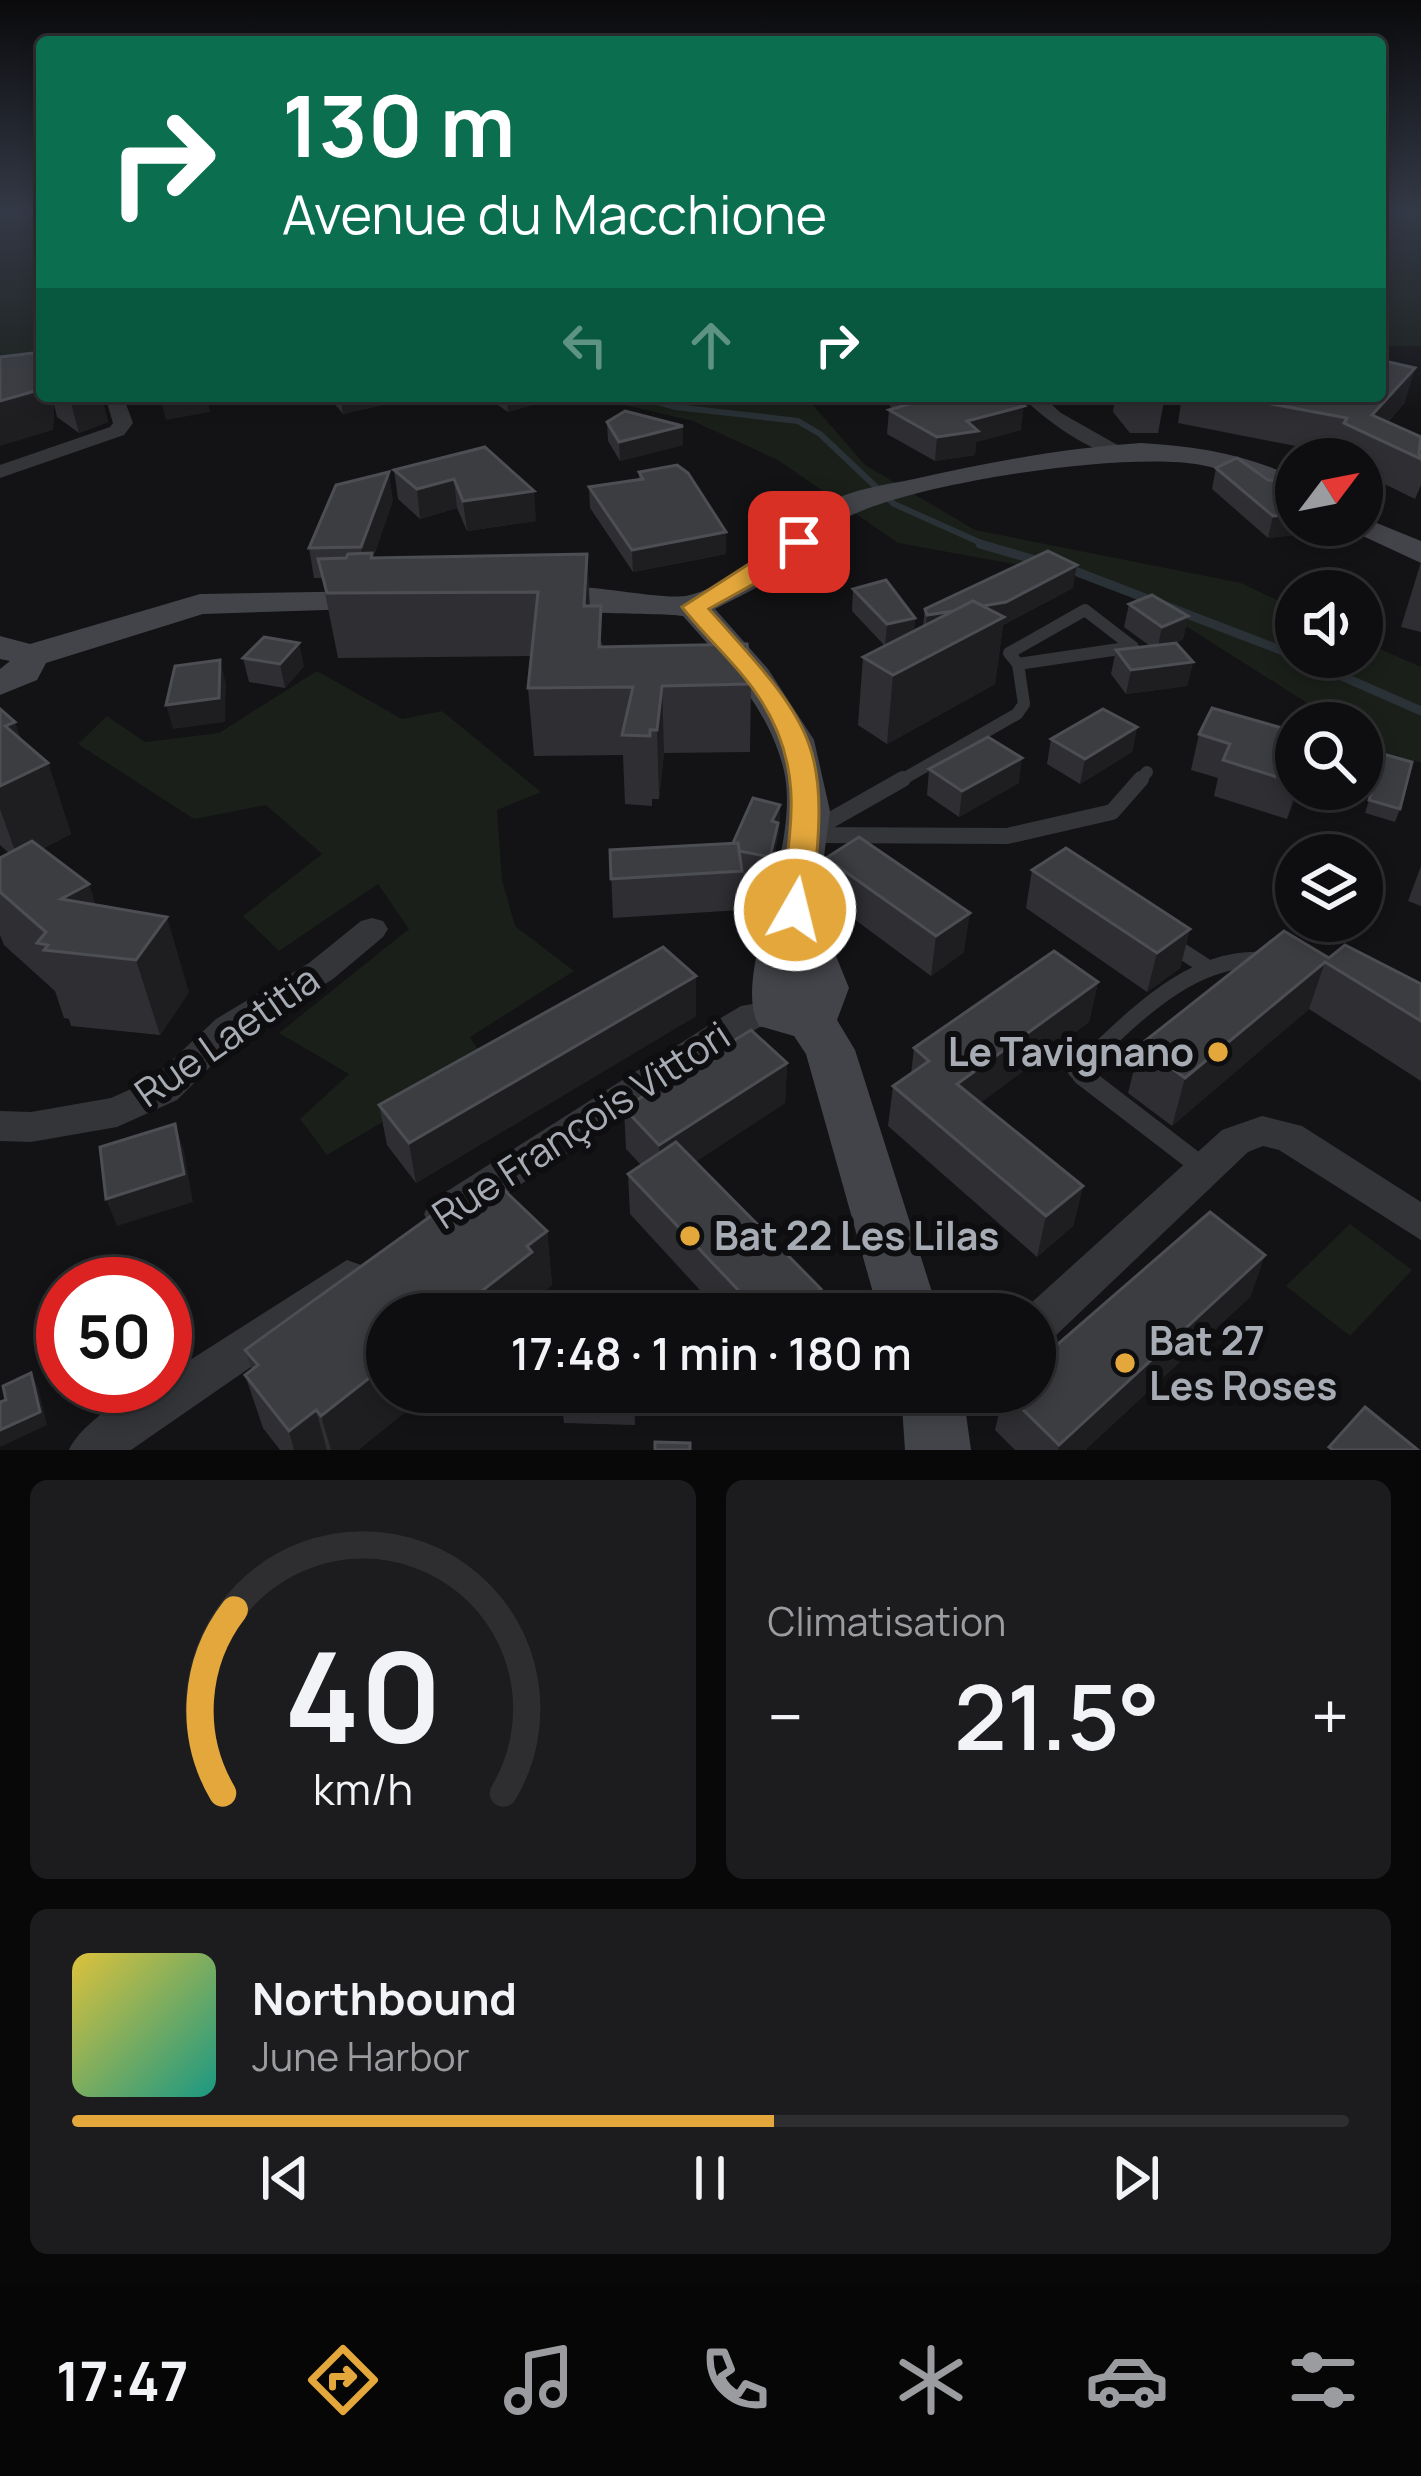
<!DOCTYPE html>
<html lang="fr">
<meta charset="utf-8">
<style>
body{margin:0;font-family:Manrope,sans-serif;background:#1c1c1e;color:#f1f3f6;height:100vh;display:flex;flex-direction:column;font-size:45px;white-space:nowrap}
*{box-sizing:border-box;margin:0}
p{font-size:39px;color:#9b9c9f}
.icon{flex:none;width:66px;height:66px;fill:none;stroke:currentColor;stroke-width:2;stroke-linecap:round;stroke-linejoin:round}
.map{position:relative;height:1450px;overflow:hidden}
.sheet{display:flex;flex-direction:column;gap:30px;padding:30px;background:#080809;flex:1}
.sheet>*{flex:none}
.top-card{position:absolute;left:36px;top:36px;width:1350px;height:366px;border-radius:12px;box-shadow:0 6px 18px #0003,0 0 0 3px #2e2e30;background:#0b6e4f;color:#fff;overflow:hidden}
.needle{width:78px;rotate:58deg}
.buttons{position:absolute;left:1275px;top:438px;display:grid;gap:24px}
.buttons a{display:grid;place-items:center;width:108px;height:108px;border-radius:50%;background:#0e0e10;box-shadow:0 6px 18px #0003,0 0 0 3px #2e2e30;font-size:60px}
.speed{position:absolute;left:36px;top:1257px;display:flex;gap:24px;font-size:60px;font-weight:700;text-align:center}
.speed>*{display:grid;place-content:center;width:156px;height:156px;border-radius:50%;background:#0e0e10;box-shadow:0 6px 18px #0003,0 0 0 3px #2e2e30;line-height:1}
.speed .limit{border:18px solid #d22;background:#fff;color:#111}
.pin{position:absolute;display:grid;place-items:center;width:102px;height:102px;color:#fff;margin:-51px;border-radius:24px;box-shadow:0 6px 18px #0006}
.me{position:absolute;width:132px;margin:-66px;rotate:8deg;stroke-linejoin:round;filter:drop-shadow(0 0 9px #0008)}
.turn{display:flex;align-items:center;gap:42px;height:252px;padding:0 48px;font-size:54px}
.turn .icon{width:156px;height:156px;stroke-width:2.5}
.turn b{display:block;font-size:84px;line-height:102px}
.lanes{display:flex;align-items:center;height:114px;padding:0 48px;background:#0003;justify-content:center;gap:60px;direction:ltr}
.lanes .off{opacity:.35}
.big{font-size:90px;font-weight:600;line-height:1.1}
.sheet .tile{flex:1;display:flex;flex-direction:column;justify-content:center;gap:18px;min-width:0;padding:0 42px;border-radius:18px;background:#1c1c1e}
.sheet .dial{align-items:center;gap:0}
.dial svg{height:312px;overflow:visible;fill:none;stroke:#2e2e30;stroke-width:7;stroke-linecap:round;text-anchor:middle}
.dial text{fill:#f1f3f6;stroke:none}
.song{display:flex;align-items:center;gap:36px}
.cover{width:144px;height:144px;border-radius:18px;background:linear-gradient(135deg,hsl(50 70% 55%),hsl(170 70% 35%))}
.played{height:12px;border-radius:6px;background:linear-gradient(90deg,#e3a73c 55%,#2e2e30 55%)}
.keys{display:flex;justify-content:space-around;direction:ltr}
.heat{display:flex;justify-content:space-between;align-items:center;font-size:66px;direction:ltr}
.sheet .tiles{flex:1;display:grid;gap:30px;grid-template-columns:1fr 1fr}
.tile:last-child{grid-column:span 2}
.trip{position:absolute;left:366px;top:1293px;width:690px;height:120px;border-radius:60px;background:#0e0e10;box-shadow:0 6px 18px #0003,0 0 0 3px #2e2e30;font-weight:600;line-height:120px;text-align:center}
.tab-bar{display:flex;height:192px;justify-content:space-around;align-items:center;background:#060606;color:#9b9c9f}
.tab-bar .icon{width:84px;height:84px}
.tab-bar .selected{color:#e3a73c}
.tab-bar b{font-size:54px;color:#f1f3f6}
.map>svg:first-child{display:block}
.green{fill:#1a1f1a}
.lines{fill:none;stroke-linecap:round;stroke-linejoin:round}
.stream-far1{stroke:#2a3237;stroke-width:6}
.stream{stroke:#2a3237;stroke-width:9}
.lane-far2{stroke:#343539;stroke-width:12}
.lane-far1{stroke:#343539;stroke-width:16}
.lane{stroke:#343539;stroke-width:20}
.street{fill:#343539;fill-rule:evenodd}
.secondary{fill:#434449;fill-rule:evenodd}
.wall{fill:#2f2f33}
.shaded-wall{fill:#1e1e21}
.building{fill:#3c3d41;stroke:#4c4e53;stroke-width:3}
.route{fill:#e3a73c;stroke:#946d27;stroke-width:3}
.poi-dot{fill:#e3a73c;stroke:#0e0e10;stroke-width:4.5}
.labels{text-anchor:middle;stroke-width:12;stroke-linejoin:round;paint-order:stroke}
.near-street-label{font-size:39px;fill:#a6abb4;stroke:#0e0e10}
.near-poi-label{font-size:39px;font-weight:bold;fill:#a6abb4;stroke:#0e0e10;text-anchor:start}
</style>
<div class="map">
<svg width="1421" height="1450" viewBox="0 0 1421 1450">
<rect width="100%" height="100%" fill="#131315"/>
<g class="green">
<path d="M0,210H42L27,220L42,225V374L0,381Z"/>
<rect x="1380" y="210" width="41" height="136"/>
<path d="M587,396H787L813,405L865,465L975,530L1241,583L1296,609V657H1362V641L1421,667V762L1394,758L1362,737V723H1339L1154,606L1070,574L898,543L778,460L693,421Z"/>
<path d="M317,671L402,719L442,711L541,792L497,810L502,880L515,926L574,971L470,1037L485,1061L327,1155L300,1119L349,1074L279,1033L409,929L378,884L279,951L243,916L322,854L266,805L194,819L78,744L107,716L145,742L219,733Z"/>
<path d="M1350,1224L1412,1270L1350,1336L1286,1286Z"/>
</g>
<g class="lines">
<path class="stream-far1" d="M636,396L676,407L798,421L820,434L894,504L990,547"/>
<g class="stream">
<path d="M980,544L1039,561"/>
<path d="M1067,568L1296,656"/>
<path d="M1298,657L1421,711"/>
</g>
<g class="lane-far2">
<path d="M1085,610L1133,647L1018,664L1009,653Z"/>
<path d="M898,782L1017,714L1024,704L1018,664"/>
<path d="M1138,782L1147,772"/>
</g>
<g class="lane-far1">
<path d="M815,829L903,779"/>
<path d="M810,835L1007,836L1112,812L1141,779"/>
<path d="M1168,942L1205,966"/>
<path d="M1086,1078L1076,1071C1129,1023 1187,955 1264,960"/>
</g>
<path class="lane" d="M1082,1075L1202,1167"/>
<g class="street">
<path d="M105,396H123L133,423L124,435L0,478V465L110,427L113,423Z"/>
<path d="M1022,396H1042L1061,413L1130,452L1127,456C1098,459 1041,418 1022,396Z"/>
<path d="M372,918L383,921L388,929L383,937L333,979L240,1037L177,1100L117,1127L31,1142L0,1141V1111L31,1112L111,1098L151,1080L216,1019L309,963L361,921Z"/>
<path d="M776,1000L788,1004L793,1013L788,1022L760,1027L738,1040L458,1226L444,1231L430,1226L424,1214L430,1202L714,1022L741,1006Z"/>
<path d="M1262,1116L1302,1126L1421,1202V1240L1279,1150L1263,1146L1248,1152L1050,1341L1035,1346V1314L1020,1313L1222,1130Z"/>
<path d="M347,1260L361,1265L367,1278L361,1291L131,1450H69C81,1423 135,1386 165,1386V1376Z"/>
</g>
<g class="secondary">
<path d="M1141,443C1196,446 1245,454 1296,478V498C1263,490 1235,471 1201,465C1126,451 919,482 850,516C823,529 804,557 779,574C760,587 736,598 715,609L768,669L814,740L830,811L817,909L849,988L837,1020L855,1050L939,1314H879L806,1054L794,1036L759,1026C730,974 802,853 784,771C770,709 724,662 683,616C654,612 533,616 521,600C544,568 656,604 690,595C745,581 779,527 826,503C853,489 885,485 914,479C990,462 1064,448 1141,443Z"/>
<path d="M1362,517L1421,541V563L1339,525H1362Z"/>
<path d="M377,591L394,601L389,608L203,614L46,663L37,680L0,695V669L10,661L0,659V636L30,644L200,594Z"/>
<path d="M901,1392H963L971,1450H905Z"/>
</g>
</g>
<g class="wall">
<path d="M42,396H101L108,422L79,433L57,417L54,404L53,430Z"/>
<path d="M328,396H386L387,404L343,414Z"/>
<path d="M485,396H535V404L508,412Z"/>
<path d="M891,396H1004L1021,430L976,442L975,455L935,461L887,434L889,410L894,409L890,407Z"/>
<path d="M1115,396H1165L1158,433H1130L1113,412Z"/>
<path d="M1182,396H1380L1405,402L1388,422L1421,437V485L1415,499L1362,473V459H1335L1336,454L1178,423Z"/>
<path d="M607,422L683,426V445L620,461L608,441Z"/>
<path d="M485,447L536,521L467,531L457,508L420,519L398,499L394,470Z"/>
<path d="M1216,468L1338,530L1268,538L1212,489Z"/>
<path d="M639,472L726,532V554L633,572L590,508L589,487L639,480Z"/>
<path d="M393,500L373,558L587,554L590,606L603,647L751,684L750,752L664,753L659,799H652V806L625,804L623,755L534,756L528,688L531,656L338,658L322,578H314L309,548Z"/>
<path d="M1421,562V632L1401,627Z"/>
<path d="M1073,588L1003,625L995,684L887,744L858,725L863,657L885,646L852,611L853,589L915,618L914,631L923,626L925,609Z"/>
<path d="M1129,604L1188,616L1183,639L1175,643L1193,662L1187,686L1126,694L1111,674L1116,650L1150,646L1124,627Z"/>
<path d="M243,658L304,666L285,688L249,682Z"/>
<path d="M0,709L22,740L48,763L71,834L42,849L96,905L189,992L160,1035L71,1026L69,1019L64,1018L55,991L4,945L0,935V858L9,853L0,845Z"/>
<path d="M1137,727L1132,752L1080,784L1047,764L1051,739Z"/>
<path d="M1296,732V789H1299L1287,819L1214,796L1218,778L1191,770L1199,734Z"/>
<path d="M1383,754L1400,809L1395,822L1365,813Z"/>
<path d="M929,769L1019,783L959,817L927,795Z"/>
<path d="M780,805L779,831L769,883L742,877L741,910L613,918L610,850L733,843Z"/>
<path d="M826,858L964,952L931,976L823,896Z"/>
<path d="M1421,866V906L1408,901Z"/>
<path d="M1032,870L1190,929L1180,968L1147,992L1026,908Z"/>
<path d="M1329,958L1421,984V1081L1309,1009L1172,1126L1128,1093L1140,1045Z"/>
<path d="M696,976V1016L416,1183L387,1145L379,1105Z"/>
<path d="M1098,982L1089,1022L980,1103L1083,1186L1073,1226L1037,1257L888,1126L893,1086L911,1074L914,1048Z"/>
<path d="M787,1063L785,1103L695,1162L821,1289L820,1314H722L630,1214L628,1174L641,1165L626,1149L624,1108Z"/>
<path d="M502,1188L547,1231L552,1285L537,1297L538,1305L527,1314H387V1392H420L413,1397L415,1404L358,1450H280L263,1428L245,1375L252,1370L245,1350L467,1190L481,1204Z"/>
<path d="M1251,1296L1086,1449L1087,1450H1015L995,1430L1004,1392H1035Z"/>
<path d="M636,1392L635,1425L564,1423L561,1396Z"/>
</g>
<g class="shaded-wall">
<path d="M1415,368L1405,402L1374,437L1372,415Z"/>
<path d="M42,388V396H52L54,404L53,430L0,446V401Z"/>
<path d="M90,396H101L108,422L79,433L71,403Z"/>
<path d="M189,396H207L210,412L166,420L161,401Z"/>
<path d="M340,396H386L387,404L343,414Z"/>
<path d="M506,396H535V404L508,412Z"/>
<path d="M1024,406L1021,430L976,442L975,455L935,461L937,437L967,421Z"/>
<path d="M683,426V445L620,461L619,442Z"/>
<path d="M389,472L393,500L373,557L378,593L365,577L361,547Z"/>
<path d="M454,479L457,508L420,519L417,489Z"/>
<path d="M534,491L536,521L467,531L463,501Z"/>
<path d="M1296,514V525H1339L1338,530L1268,538L1273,516Z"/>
<path d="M726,532V554L633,572L632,550Z"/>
<path d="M587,554L590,617L584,606Z"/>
<path d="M1077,565L1073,588L1003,625L995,684L887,744L893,675L925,639L927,615Z"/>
<path d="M1188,616L1183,639L1157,651L1162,627Z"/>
<path d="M915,618L913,641L885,646L887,624Z"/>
<path d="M299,643L304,666L285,688L280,664Z"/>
<path d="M220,660L226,684L225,722L173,729L166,705Z"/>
<path d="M1193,662L1187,686L1126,694L1131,670Z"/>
<path d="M662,686L664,753L659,799L657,730Z"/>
<path d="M15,722L32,770L48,763L71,834L19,862L0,809V786L5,726Z"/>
<path d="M1137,727L1132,752L1080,784L1085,759Z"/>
<path d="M1022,758L1019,783L959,817L962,791Z"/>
<path d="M1296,789H1299L1287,819Z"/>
<path d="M780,805L779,831L769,883L772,821Z"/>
<path d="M89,884L113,957L61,899Z"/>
<path d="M970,913L964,952L931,976L936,936Z"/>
<path d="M167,917L189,992L160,1035L136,960Z"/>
<path d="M1190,929L1180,968L1147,992L1157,953Z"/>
<path d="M1325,962L1309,1009L1172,1126L1185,1078Z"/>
<path d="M696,976V1016L416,1183L409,1143Z"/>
<path d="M1098,982L1089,1022L952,1124L957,1084Z"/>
<path d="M787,1063L785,1103L660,1185L659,1145Z"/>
<path d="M175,1124L184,1151L193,1202L117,1226L106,1199Z"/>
<path d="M1083,1186L1073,1226L1037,1257L1046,1216Z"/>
<path d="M547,1231L552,1285L537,1297L538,1305L527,1314H452Z"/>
<path d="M1265,1255L1251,1296L1085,1450H1058L1059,1445Z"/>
<path d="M821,1289L820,1314H789Z"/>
<path d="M387,1364V1392H420L413,1397L415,1404L358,1450H331L321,1416Z"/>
<path d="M31,1373L38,1387L47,1425L0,1447V1430Z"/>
<path d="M634,1392H636L635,1425L633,1398Z"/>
<path d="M316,1410L327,1450H294L289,1431Z"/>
</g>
<g class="building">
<path d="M42,352V389L0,401V357Z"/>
<path d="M1380,360L1415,368L1372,415L1421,437L1419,453L1421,459L1344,423L1347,418L1229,396H1380Z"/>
<path d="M62,396H90L71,403Z"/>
<path d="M161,396H189L161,401Z"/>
<path d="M926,396H1005L1024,406L967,421L978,431L937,437L889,410L930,398Z"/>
<path d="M625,411L683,426L619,442L607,422Z"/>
<path d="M485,447L534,491L463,501L454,479L417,489L394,470Z"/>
<path d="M1237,458L1268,480L1296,483V514L1273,516L1216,468Z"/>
<path d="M677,465L688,473L726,532L632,550L589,487L643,479L639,472Z"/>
<path d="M389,472L361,547L309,548L336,485Z"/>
<path d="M1048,551L1077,565L1006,602L983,606L973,601L954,611L927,615L925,609Z"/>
<path d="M372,553L371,558L587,554L584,606H601L599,647L747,644L751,684L662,686L657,730H650V736L622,735L633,687L528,688L538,592L327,593L318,559L346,558L348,554Z"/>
<path d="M886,580L915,618L887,624L853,589Z"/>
<path d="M1152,595L1188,616L1162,627L1129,604Z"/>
<path d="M973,601L1004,617L893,675L863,657Z"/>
<path d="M264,637L299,643L280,664L243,658Z"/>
<path d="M1176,643L1193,662L1131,670L1116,650Z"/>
<path d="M220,660L219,698L166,705L175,666Z"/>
<path d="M1212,708L1296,732V783L1223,760L1230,744L1199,734Z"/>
<path d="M0,709L15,722L5,726L48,763L0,786Z"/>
<path d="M1103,709L1137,727L1085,759L1051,739Z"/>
<path d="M988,737L1022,758L962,791L929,769Z"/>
<path d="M1383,754L1412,762L1400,809L1369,800Z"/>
<path d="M753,798L780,805L772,821L778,823L770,857L739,851L738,843H733Z"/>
<path d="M859,837L970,913L936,936L826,858Z"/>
<path d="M32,841L89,884L61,899L167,917L136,960L44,950L48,945L37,943L46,932L0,892V858Z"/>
<path d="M738,843L742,871L611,879L610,850Z"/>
<path d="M1066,848L1190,929L1157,953L1032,870Z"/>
<path d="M1284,931L1329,958L1345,945L1421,984V1021L1325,962L1185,1078L1140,1045Z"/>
<path d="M663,947L696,976L409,1143L379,1105Z"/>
<path d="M1054,951L1098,982L957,1084L1083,1186L1046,1216L893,1086L929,1061L914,1048Z"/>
<path d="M751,1030L787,1063L659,1145L624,1108Z"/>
<path d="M175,1124L184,1174L106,1199L100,1147Z"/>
<path d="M676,1142L821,1289L789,1314H761L628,1174Z"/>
<path d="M502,1188L547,1231L527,1246L532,1252L452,1314H387V1364L321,1416L316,1410L289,1431L245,1375L258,1365L245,1350L467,1190L481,1204Z"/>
<path d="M1210,1212L1265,1255L1059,1445L1005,1392H1035V1364Z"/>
<path d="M31,1373L40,1412L0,1430V1402L6,1400L3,1386Z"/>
<path d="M561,1392H634L633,1398L561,1396Z"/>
<path d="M1365,1407L1418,1450H1333L1329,1447Z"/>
<path d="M655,1442L690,1443V1450H655Z"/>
</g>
<linearGradient id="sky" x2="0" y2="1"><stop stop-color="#0a0a0c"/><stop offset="0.51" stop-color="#333946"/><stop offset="1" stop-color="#333946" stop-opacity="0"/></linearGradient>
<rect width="1421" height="413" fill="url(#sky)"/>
<path class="route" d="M791,537L810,542L775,572L709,609C819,731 831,745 811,910L795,921L779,910C791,829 807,766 756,693C735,662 705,637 682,607Z"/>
<g class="poi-dot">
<circle cx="1218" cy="1052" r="12"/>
<circle cx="690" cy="1236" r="12"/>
<circle cx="1125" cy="1363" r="12"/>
</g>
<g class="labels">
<g class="near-street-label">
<text transform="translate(227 1036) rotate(-35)" y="14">Rue Laetitia</text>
<text transform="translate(581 1125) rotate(-33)" y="14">Rue François Vittori</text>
</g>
<g class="near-poi-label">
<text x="1194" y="1066" text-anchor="end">Le Tavignano</text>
<text x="714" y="1250">Bat 22 Les Lilas</text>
<text x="1149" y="1355">Bat 27<tspan x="1149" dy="45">Les Roses</tspan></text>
</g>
</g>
</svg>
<div class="buttons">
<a><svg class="needle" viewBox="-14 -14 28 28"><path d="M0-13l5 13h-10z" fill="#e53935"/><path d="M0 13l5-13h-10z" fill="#9b9c9f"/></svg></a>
<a><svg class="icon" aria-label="sound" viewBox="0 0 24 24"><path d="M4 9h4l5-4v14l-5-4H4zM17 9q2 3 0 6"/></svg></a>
<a><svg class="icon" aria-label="search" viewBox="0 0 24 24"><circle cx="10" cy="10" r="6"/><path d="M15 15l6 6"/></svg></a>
<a><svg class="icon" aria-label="layers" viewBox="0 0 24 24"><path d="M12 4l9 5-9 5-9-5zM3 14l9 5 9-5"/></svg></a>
</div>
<div class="speed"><div class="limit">50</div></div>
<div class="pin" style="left:799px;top:542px;background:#d93025"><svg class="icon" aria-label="arrive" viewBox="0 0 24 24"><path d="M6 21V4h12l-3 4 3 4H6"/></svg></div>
<svg class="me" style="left:795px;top:910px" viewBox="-20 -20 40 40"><circle r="17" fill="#e3a73c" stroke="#fff" stroke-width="3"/><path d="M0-11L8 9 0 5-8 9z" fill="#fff"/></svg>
<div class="trip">17:48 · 1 min · 180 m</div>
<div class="top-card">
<div class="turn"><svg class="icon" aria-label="right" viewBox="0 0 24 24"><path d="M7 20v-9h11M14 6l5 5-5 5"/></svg><div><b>130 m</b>Avenue du Macchione</div></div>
<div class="lanes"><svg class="icon off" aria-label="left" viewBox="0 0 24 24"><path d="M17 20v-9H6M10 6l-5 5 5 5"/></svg><svg class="icon off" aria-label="ahead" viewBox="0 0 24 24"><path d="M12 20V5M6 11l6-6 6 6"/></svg><svg class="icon" aria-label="right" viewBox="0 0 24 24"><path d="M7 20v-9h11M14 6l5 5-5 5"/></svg></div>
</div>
</div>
<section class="sheet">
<div class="tiles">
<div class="tile dial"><svg viewBox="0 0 100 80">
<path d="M14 69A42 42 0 1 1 86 69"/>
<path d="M14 69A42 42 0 0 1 17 22" stroke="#e3a73c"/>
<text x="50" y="56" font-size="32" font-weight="700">40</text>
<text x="50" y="72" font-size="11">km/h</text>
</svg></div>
<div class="tile"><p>Climatisation</p>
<div class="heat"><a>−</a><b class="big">21.5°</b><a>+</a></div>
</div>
<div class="tile">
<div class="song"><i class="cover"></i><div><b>Northbound</b><p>June Harbor</p></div></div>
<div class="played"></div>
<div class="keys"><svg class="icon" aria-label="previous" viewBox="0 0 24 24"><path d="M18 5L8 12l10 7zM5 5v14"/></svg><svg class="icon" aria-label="pause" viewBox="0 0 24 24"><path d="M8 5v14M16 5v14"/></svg><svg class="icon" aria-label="next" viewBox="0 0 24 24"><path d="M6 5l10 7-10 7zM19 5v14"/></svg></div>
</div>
</div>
</section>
<nav class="tab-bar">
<b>17:47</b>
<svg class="icon selected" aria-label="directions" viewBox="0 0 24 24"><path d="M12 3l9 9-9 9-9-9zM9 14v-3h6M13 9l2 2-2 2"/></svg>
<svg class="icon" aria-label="music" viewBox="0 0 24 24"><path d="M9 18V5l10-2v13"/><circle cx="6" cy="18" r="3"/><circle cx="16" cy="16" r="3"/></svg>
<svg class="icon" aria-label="phone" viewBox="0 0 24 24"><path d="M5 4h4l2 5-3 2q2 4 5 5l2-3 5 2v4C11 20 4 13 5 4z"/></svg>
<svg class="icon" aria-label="climate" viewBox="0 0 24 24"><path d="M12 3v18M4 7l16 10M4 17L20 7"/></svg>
<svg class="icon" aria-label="car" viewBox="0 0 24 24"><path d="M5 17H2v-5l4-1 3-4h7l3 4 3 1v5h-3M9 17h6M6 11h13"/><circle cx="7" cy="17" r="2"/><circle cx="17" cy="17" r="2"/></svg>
<svg class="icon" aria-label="filters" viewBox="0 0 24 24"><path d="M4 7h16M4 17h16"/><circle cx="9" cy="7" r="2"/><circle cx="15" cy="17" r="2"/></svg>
</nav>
